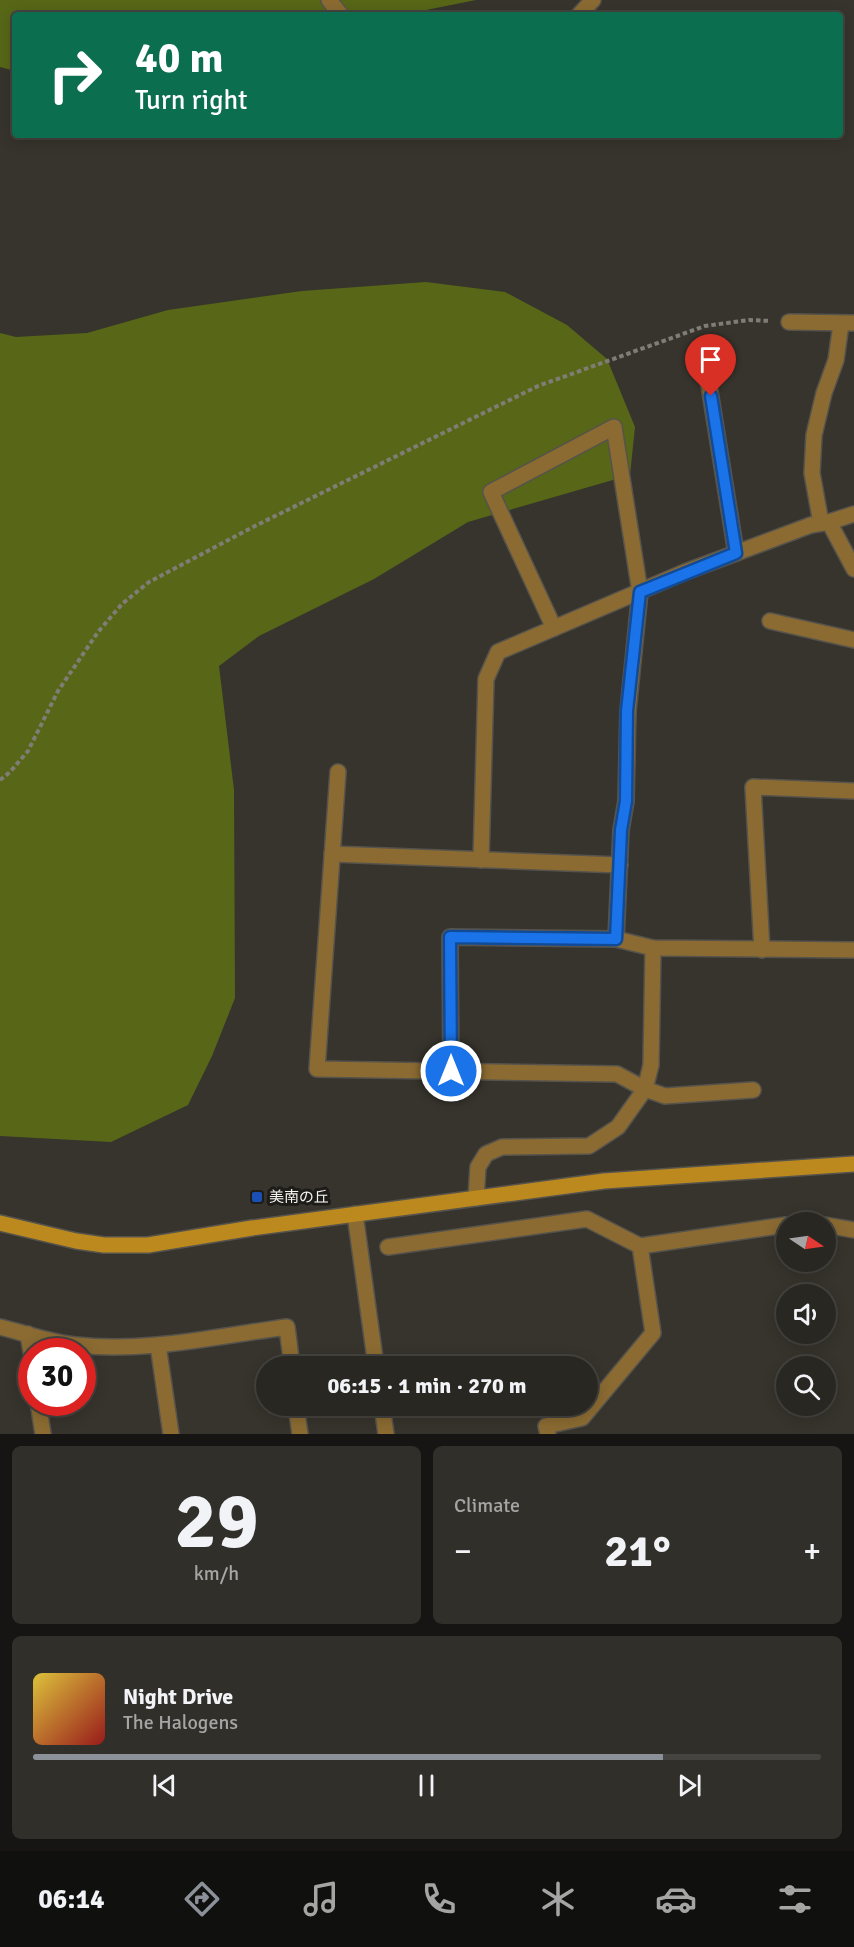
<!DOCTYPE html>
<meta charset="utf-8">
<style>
body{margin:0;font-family:Signika,"Noto Sans JP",sans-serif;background:#312f2a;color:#f1f3f6;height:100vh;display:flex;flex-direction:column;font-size:22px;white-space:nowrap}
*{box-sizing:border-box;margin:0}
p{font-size:20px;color:#a5a5a5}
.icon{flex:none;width:33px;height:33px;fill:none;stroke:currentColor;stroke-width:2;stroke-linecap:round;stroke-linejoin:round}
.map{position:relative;height:1434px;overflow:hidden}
.side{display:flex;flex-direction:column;gap:12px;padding:12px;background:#171513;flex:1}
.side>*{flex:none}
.top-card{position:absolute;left:12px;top:12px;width:831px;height:126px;border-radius:6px;box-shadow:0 3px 15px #0003,0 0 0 2px #454440;background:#0b6e4f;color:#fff;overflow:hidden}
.needle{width:39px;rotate:103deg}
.tools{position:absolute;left:776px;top:1212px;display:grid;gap:12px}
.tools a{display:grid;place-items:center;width:60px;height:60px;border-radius:50%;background:#292722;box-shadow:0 3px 15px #0003,0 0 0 2px #454440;font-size:30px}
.speed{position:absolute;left:18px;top:1338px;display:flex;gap:12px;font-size:30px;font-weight:700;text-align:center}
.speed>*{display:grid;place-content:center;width:78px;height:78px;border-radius:50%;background:#292722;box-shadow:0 3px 15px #0003,0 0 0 2px #454440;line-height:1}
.speed .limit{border:9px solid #d22;background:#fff;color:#111}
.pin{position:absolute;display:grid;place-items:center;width:51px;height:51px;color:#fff;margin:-62px -26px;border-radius:50% 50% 50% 0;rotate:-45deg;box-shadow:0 0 6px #0007}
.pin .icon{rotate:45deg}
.me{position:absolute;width:66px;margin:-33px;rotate:0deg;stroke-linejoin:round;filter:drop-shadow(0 0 4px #0008)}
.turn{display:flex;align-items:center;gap:21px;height:126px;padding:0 24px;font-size:27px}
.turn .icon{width:78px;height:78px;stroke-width:2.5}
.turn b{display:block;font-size:42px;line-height:51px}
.big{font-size:45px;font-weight:700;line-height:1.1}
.side .card{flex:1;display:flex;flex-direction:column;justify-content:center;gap:9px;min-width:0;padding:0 21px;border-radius:9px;background:#312f2a}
.side .dial{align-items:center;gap:0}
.dial b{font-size:78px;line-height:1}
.song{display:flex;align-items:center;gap:18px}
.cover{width:72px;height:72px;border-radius:9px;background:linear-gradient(135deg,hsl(50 70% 55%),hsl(0 70% 35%))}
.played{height:6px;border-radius:3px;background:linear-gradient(90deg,#8c9099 80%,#454440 80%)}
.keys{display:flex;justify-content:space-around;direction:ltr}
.heat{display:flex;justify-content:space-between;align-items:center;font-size:33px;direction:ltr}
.side .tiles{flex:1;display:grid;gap:12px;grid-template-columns:1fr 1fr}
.card:last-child{grid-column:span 2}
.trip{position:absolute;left:256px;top:1356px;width:342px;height:60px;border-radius:30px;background:#292722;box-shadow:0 3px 15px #0003,0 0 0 2px #454440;font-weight:700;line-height:60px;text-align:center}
.menu{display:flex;height:96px;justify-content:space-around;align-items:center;background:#10100e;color:#a5a5a5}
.menu .icon{width:42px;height:42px}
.menu .selected{color:#8c9099}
.menu b{font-size:27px;color:#f1f3f6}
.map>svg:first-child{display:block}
.forest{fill:#576717}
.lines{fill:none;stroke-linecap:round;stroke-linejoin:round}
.street-casing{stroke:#56534c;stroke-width:18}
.secondary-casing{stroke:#56534c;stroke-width:18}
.path{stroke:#807d77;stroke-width:4;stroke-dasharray:4.5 3;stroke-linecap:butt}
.street{stroke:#8b6b32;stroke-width:15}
.secondary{stroke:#bc891e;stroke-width:15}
.route-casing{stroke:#114b97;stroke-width:15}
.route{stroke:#1a73e8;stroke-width:10}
.transit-dot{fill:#1a4fb4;stroke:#1d1c19;stroke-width:2}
.labels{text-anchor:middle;stroke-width:6;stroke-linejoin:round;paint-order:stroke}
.poi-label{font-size:15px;fill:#f6f4f0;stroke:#1d1c19;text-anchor:start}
</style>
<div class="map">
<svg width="854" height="1434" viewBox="0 0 854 1434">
<rect width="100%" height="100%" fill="#37342d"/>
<g class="forest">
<path d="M0,0H476L401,15H15V71L0,67Z"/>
<path d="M426,282L505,292L567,325L607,359L635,427L630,475L468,522L374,579L259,636L219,666L234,790L235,998L212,1056L188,1105L111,1142L0,1136V333L16,337L87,333L168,310L302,291Z"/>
</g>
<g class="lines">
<g class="street-casing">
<g id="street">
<path d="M329,0L341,15"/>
<path d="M579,15L593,0"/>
<path d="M789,322L854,323"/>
<path d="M707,373L736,553"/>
<path d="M829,522L854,569"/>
<path d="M821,523L812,473L814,435L824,393L836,360L841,324"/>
<path d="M770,621L854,640"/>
<path d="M554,628L491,492L614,427L640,592L628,711L626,801L621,830L616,939"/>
<path d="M338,772L317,1069L617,1074L645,1089L665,1096L753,1090"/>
<path d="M332,854L620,865"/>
<path d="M481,860L486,679L498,652L685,572L811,525L829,522L854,514"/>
<path d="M762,950L753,787L854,791"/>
<path d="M451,1071L450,937L616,939L653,948L854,950"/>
<path d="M476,1198L478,1167L486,1154L502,1147L589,1146L618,1127L645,1089L651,1065L653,948"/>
<path d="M355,1214L376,1366"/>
<path d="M804,1222H809"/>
<path d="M825,1225L854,1230"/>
<path d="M640,1246L786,1225"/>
<path d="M388,1247L587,1219L640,1246L653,1333L582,1418L546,1426L548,1434"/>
<path d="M0,1327C25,1333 51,1343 76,1345C146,1353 218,1336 287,1327L292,1366"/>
<path d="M28,1334L32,1358"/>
<path d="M158,1345L171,1434"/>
<path d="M38,1402L43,1434"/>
<path d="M296,1406L300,1434"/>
<path d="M382,1406L386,1434"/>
</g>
</g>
<g class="secondary-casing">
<path id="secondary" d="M0,1223L76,1241L104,1245H148L252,1228L604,1181L854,1164"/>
</g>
<path class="path" d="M0,780L10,772L28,751L58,691L98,632L122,604L149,582L253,527L538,386L705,326L749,320L771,321"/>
<use href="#street" class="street"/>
<use href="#secondary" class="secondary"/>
</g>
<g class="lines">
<g class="route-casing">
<path id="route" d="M451,1071L450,937L616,939L621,830L626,801L627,711L640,592L736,553L711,396"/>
</g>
<use href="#route" class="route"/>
</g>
<rect class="transit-dot" x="251" y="1191" width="12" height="12" rx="3"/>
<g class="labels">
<g class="poi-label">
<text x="269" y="1202">美南の丘</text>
</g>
</g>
</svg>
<div class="tools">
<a><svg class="needle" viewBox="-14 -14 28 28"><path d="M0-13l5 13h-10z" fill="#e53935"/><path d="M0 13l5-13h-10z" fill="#a5a5a5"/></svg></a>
<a><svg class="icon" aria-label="sound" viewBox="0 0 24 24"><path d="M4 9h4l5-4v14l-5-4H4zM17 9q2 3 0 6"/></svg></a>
<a><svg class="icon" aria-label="search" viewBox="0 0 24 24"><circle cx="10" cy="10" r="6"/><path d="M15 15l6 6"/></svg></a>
</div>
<div class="speed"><div class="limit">30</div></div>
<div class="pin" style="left:711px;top:396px;background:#d93025"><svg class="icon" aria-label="arrive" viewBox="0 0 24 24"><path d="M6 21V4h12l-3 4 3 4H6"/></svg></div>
<svg class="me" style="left:451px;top:1071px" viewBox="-20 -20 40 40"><circle r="17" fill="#1a73e8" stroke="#fff" stroke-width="3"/><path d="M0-11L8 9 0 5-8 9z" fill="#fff"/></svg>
<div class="trip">06:15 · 1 min · 270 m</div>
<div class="top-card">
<div class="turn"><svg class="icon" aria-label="right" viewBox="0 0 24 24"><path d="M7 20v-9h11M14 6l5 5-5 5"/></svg><div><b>40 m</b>Turn right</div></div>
</div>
</div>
<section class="side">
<div class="tiles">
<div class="card dial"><b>29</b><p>km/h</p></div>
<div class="card"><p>Climate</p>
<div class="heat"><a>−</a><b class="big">21°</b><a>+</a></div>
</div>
<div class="card">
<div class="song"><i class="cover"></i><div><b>Night Drive</b><p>The Halogens</p></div></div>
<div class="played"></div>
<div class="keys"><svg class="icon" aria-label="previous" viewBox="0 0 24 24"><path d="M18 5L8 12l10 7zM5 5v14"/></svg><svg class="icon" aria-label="pause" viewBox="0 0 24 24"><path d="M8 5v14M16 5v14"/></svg><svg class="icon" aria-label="next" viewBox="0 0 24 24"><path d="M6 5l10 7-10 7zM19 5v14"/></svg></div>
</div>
</div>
</section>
<nav class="menu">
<b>06:14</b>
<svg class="icon selected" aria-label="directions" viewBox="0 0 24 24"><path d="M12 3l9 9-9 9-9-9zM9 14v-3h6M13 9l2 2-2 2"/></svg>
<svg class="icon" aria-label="music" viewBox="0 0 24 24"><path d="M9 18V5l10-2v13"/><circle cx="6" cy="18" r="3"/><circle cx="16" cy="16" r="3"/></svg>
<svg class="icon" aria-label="phone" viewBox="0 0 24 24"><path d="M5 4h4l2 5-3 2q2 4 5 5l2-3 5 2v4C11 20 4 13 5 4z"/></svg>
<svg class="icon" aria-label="climate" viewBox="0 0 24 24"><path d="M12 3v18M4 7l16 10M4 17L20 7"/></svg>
<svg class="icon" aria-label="car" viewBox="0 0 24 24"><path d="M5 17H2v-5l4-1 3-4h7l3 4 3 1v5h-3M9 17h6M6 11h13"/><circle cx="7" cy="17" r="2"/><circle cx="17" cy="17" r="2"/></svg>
<svg class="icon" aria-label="filters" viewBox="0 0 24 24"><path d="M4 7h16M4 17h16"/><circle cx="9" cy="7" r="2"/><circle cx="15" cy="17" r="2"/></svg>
</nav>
